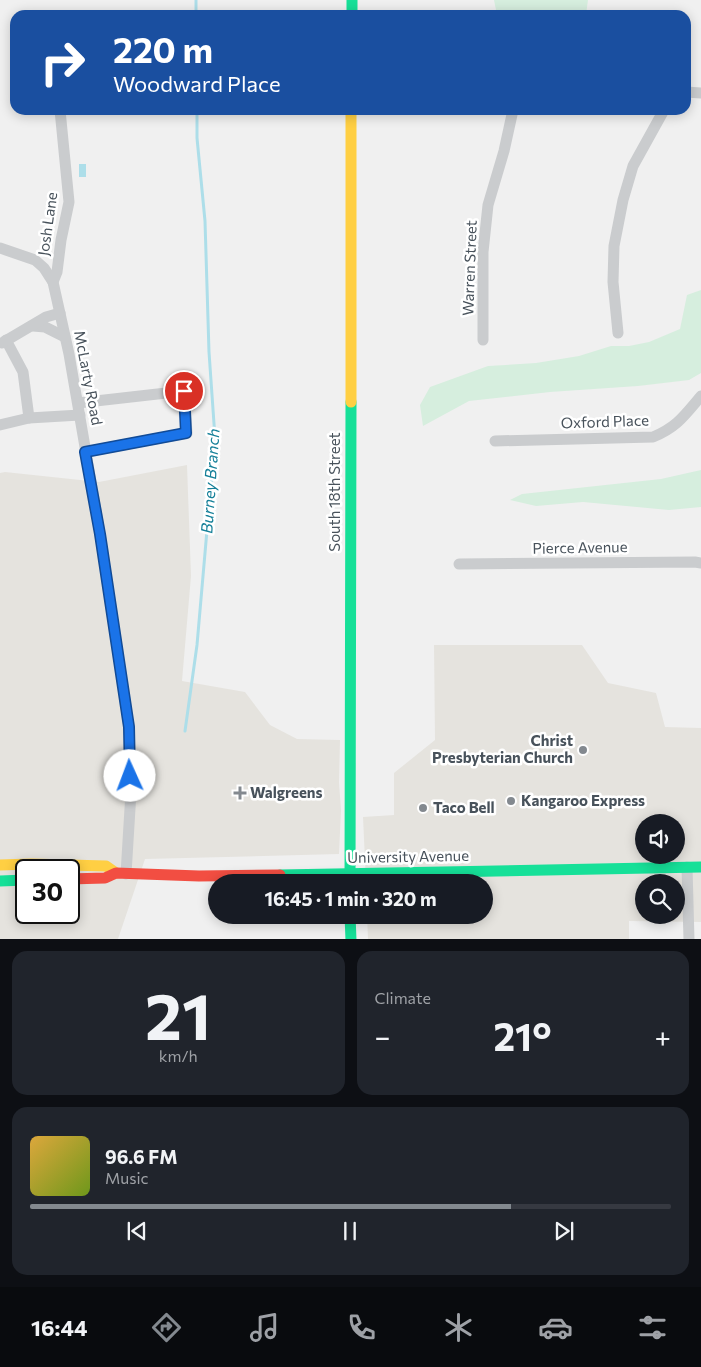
<!DOCTYPE html>
<meta charset="utf-8">
<style>
body{margin:0;font-family:Commissioner,sans-serif;background:#20242c;color:#f1f3f6;height:100vh;display:flex;flex-direction:column;font-size:19px;white-space:nowrap}
*{box-sizing:border-box;margin:0}
p{font-size:16px;color:#9ea1a6}
.icon{flex:none;width:28px;height:28px;fill:none;stroke:currentColor;stroke-width:2;stroke-linecap:round;stroke-linejoin:round}
.map{position:relative;height:939px;overflow:hidden}
.sheet{display:flex;flex-direction:column;gap:12px;padding:12px;background:#0d0f14;flex:1}
.sheet>*{flex:none}
.hud{position:absolute;left:10px;top:10px;width:681px;height:105px;border-radius:15px;box-shadow:0 2px 12px #0003;background:#1a4fa0;color:#fff;overflow:hidden}
.tools{position:absolute;left:635px;top:814px;display:grid;gap:10px}
.tools a{display:grid;place-items:center;width:50px;height:50px;border-radius:50%;background:#171b24;box-shadow:0 2px 12px #0003;font-size:25px}
.speed{position:absolute;left:15px;top:859px;display:flex;gap:10px;font-size:25px;font-weight:700;text-align:center}
.speed>*{display:grid;place-content:center;width:65px;height:65px;border-radius:50%;background:#171b24;box-shadow:0 2px 12px #0003;line-height:1}
.speed .limit{border:2px solid #111;border-radius:8px;background:#fff;color:#111}
.pin{position:absolute;display:grid;place-items:center;width:42px;height:42px;color:#fff;margin:-21px;border:2px solid #fff;border-radius:50%;box-shadow:0 1px 5px #0007}
.me{position:absolute;width:55px;margin:-28px;rotate:358deg;stroke-linejoin:round;filter:drop-shadow(0 0 4px #0008)}
.turn{display:flex;align-items:center;gap:18px;height:105px;padding:0 20px;font-size:22px}
.turn .icon{width:65px;height:65px;stroke-width:2.5}
.turn b{display:block;font-size:35px;line-height:42px}
.big{font-size:38px;font-weight:700;line-height:1.1}
.sheet .widget{flex:1;display:flex;flex-direction:column;justify-content:center;gap:8px;min-width:0;padding:0 18px;border-radius:15px;background:#20242c}
.sheet .dial{align-items:center;gap:0}
.dial b{font-size:65px;line-height:1}
.song{display:flex;align-items:center;gap:15px}
.cover{width:60px;height:60px;border-radius:8px;background:linear-gradient(135deg,hsl(40 70% 55%),hsl(80 70% 35%))}
.played{height:5px;border-radius:2px;background:linear-gradient(90deg,#83898f 75%,#363941 75%)}
.keys{display:flex;justify-content:space-around;direction:ltr}
.heat{display:flex;justify-content:space-between;align-items:center;font-size:28px;direction:ltr}
.sheet .tiles{flex:1;display:grid;gap:12px;grid-template-columns:1fr 1fr}
.widget:last-child{grid-column:span 2}
.trip{position:absolute;left:208px;top:874px;width:285px;height:50px;border-radius:25px;background:#171b24;box-shadow:0 2px 12px #0003;font-weight:700;line-height:50px;text-align:center}
.dock{display:flex;height:80px;justify-content:space-around;align-items:center;background:#090b0e;color:#9ea1a6}
.dock .icon{width:35px;height:35px}
.dock .on{color:#83898f}
.dock b{font-size:22px;color:#f1f3f6}
.map>svg:first-child{display:block}
.commercial{fill:#e5e3de;fill-rule:evenodd}
.green{fill:#d6eede}
.water{fill:#addee9}
.lines{fill:none;stroke-linecap:round;stroke-linejoin:round}
.stream{stroke:#addee9;stroke-width:3}
.street{stroke:#caccce;stroke-width:11}
.fast{stroke:#16e098;stroke-width:11}
.slow{stroke:#ffcf43;stroke-width:11}
.jam{stroke:#f24e42;stroke-width:11}
.route-casing{stroke:#114b97;stroke-width:12}
.route{stroke:#1a73e8;stroke-width:9}
.poi-dot{fill:#83898f;stroke:#fff;stroke-width:2}
.labels{text-anchor:middle;stroke-width:5;stroke-linejoin:round;paint-order:stroke}
.street-label{font-size:15px;fill:#48525b;stroke:#fff}
.poi-label{font-size:15px;font-weight:bold;fill:#48525b;stroke:#fff;text-anchor:start}
.water-label{font-size:16px;font-style:italic;fill:#168099;stroke:#fff}
</style>
<div class="map">
<svg width="701" height="940" viewBox="0 0 701 940">
<rect width="100%" height="100%" fill="#f0f0f0"/>
<g class="commercial">
<path d="M187,465L191,576L182,681L245,692L270,725L297,739L340,740L339,783L341,810L339,854L145,859L118,939L0,940V473L5,472L99,482ZM26,870H69V912H26Z"/>
<path d="M434,645H582L608,683L656,693L665,727L701,728V922L629,921V939H368L367,915H484V882H366L363,817L394,815V773L435,740ZM644,822H676V855H644ZM644,882H676V915H644Z"/>
</g>
<g class="green">
<path d="M494,0H588L586,15H497Z"/>
<path d="M701,290V373L689,380L638,386L550,392L469,401L423,426L420,405L430,387L488,366L536,363L579,356L611,346H629L649,342L680,329L687,295Z"/>
<path d="M701,470V507L669,510L583,502L536,506L510,500L522,494L661,479Z"/>
</g>
<rect class="water" x="79" y="164" width="7" height="13"/>
<g class="lines">
<g class="stream">
<path d="M196,0V15"/>
<path d="M185,731L197,645L215,438L209,352L205,221L197,138V110"/>
</g>
<g class="street">
<path d="M686,92L701,93"/>
<path d="M0,248L35,260L44,268L53,282L69,354L100,534L129,727L131,792L126,874"/>
<path d="M53,282L57,272L61,240L69,202L60,110"/>
<path d="M33,326L45,327L65,337"/>
<path d="M618,333L613,282L614,246L623,200L633,166L664,110"/>
<path d="M6,340L23,372L29,418"/>
<path d="M483,340V252L488,205L504,151L513,110"/>
<path d="M2,343L46,317L60,313"/>
<path d="M78,403L184,391L187,433L85,452"/>
<path d="M0,425L29,418L80,415"/>
<path d="M495,441L653,437C677,427 684,416 701,396"/>
<path d="M459,564L695,562L701,563"/>
<path d="M687,867L689,940"/>
</g>
<g class="fast">
<path d="M352,0V15"/>
<path d="M280,875L701,867"/>
<path d="M0,881L26,880"/>
<path d="M350,882L351,402"/>
<path d="M350,915L351,940"/>
</g>
<g class="slow">
<path d="M351,402V110"/>
<path d="M0,865L31,864L106,866L116,873"/>
</g>
<path class="jam" d="M69,879L105,878L116,873L199,876L280,875"/>
</g>
<g class="lines">
<g class="route-casing">
<path id="route" d="M130,776L129,727L100,534L85,452L186,433L184,391"/>
</g>
<use href="#route" class="route"/>
</g>
<g class="poi-dot">
<circle cx="583" cy="750" r="5"/>
<path d="M237.5 785.5h5v5h5v5h-5v5h-5v-5h-5v-5h5z"/>
<circle cx="511" cy="801" r="5"/>
<circle cx="423" cy="808" r="5"/>
</g>
<g class="labels">
<g class="street-label">
<text transform="translate(48 224) rotate(-82)" y="5">Josh Lane</text>
<text transform="translate(470 268) rotate(-88)" y="5">Warren Street</text>
<text transform="translate(88 378) rotate(79)" y="5">McLarty Road</text>
<text transform="translate(605 422) rotate(-2)" y="5">Oxford Place</text>
<text transform="translate(335 492) rotate(-90)" y="5">South 18th Street</text>
<text transform="translate(580 548) rotate(-1)" y="5">Pierce Avenue</text>
<text transform="translate(408 857) rotate(-1)" y="5">University Avenue</text>
</g>
<g class="poi-label">
<text x="573" y="746" text-anchor="end">Christ<tspan x="573" dy="17">Presbyterian Church</tspan></text>
<text x="250" y="798">Walgreens</text>
<text x="521" y="806">Kangaroo Express</text>
<text x="433" y="813">Taco Bell</text>
</g>
<g class="water-label">
<text transform="translate(210 481) rotate(-86)" y="6">Burney Branch</text>
</g>
</g>
</svg>
<div class="tools">
<a><svg class="icon" aria-label="sound" viewBox="0 0 24 24"><path d="M4 9h4l5-4v14l-5-4H4zM17 9q2 3 0 6"/></svg></a>
<a><svg class="icon" aria-label="search" viewBox="0 0 24 24"><circle cx="10" cy="10" r="6"/><path d="M15 15l6 6"/></svg></a>
</div>
<div class="speed"><div class="limit">30</div></div>
<div class="pin" style="left:184px;top:391px;background:#d93025"><svg class="icon" aria-label="arrive" viewBox="0 0 24 24"><path d="M6 21V4h12l-3 4 3 4H6"/></svg></div>
<svg class="me" style="left:130px;top:776px" viewBox="-20 -20 40 40"><circle r="19" fill="#fff"/><path d="M0-13L10 11 0 6-10 11z" fill="#1a73e8"/></svg>
<div class="trip">16:45 · 1 min · 320 m</div>
<div class="hud">
<div class="turn"><svg class="icon" aria-label="right" viewBox="0 0 24 24"><path d="M7 20v-9h11M14 6l5 5-5 5"/></svg><div><b>220 m</b>Woodward Place</div></div>
</div>
</div>
<section class="sheet">
<div class="tiles">
<div class="widget dial"><b>21</b><p>km/h</p></div>
<div class="widget"><p>Climate</p>
<div class="heat"><a>−</a><b class="big">21°</b><a>+</a></div>
</div>
<div class="widget">
<div class="song"><i class="cover"></i><div><b>96.6 FM</b><p>Music</p></div></div>
<div class="played"></div>
<div class="keys"><svg class="icon" aria-label="previous" viewBox="0 0 24 24"><path d="M18 5L8 12l10 7zM5 5v14"/></svg><svg class="icon" aria-label="pause" viewBox="0 0 24 24"><path d="M8 5v14M16 5v14"/></svg><svg class="icon" aria-label="next" viewBox="0 0 24 24"><path d="M6 5l10 7-10 7zM19 5v14"/></svg></div>
</div>
</div>
</section>
<nav class="dock">
<b>16:44</b>
<svg class="icon on" aria-label="directions" viewBox="0 0 24 24"><path d="M12 3l9 9-9 9-9-9zM9 14v-3h6M13 9l2 2-2 2"/></svg>
<svg class="icon" aria-label="music" viewBox="0 0 24 24"><path d="M9 18V5l10-2v13"/><circle cx="6" cy="18" r="3"/><circle cx="16" cy="16" r="3"/></svg>
<svg class="icon" aria-label="phone" viewBox="0 0 24 24"><path d="M5 4h4l2 5-3 2q2 4 5 5l2-3 5 2v4C11 20 4 13 5 4z"/></svg>
<svg class="icon" aria-label="climate" viewBox="0 0 24 24"><path d="M12 3v18M4 7l16 10M4 17L20 7"/></svg>
<svg class="icon" aria-label="car" viewBox="0 0 24 24"><path d="M5 17H2v-5l4-1 3-4h7l3 4 3 1v5h-3M9 17h6M6 11h13"/><circle cx="7" cy="17" r="2"/><circle cx="17" cy="17" r="2"/></svg>
<svg class="icon" aria-label="filters" viewBox="0 0 24 24"><path d="M4 7h16M4 17h16"/><circle cx="9" cy="7" r="2"/><circle cx="15" cy="17" r="2"/></svg>
</nav>
